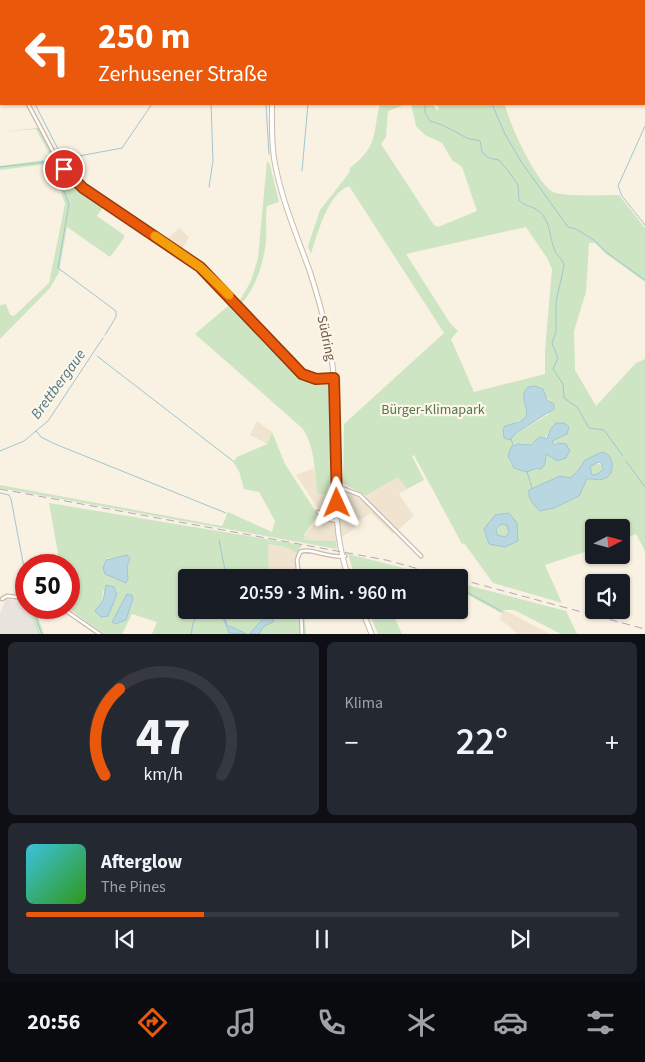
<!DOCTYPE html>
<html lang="de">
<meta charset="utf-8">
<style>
body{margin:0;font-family:"Source Sans 3",sans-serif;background:#242831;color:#f1f3f6;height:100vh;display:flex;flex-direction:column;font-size:19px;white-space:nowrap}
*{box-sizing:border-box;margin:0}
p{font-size:16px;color:#9ea1a6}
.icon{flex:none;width:28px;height:28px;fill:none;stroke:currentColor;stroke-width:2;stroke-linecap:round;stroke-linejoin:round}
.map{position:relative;height:634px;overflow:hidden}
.sheet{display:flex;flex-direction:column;gap:8px;padding:8px;background:#0d0f14;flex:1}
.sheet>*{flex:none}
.banner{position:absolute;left:0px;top:0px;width:645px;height:105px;box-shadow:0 1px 4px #0004;background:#ea580c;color:#fff;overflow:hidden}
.needle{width:32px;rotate:84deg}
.buttons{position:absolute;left:585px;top:519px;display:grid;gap:10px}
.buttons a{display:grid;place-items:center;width:45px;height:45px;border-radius:5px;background:#171b24;box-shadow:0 1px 4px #0004;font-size:25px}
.speed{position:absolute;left:15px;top:554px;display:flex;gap:10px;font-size:25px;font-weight:700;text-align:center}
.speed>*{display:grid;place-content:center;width:65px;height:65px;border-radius:50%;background:#171b24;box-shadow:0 1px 4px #0004;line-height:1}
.speed .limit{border:8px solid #d22;background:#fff;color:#111}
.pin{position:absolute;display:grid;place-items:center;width:42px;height:42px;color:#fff;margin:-21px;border:2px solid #fff;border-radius:50%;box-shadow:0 1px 5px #0007}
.me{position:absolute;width:55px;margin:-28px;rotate:359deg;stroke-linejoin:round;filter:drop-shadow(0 0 4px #0008)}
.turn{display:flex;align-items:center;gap:18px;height:105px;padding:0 15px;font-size:22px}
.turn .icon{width:65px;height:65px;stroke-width:2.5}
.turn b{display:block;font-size:35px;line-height:42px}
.big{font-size:38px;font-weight:600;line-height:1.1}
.sheet .widget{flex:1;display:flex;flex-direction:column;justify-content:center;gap:8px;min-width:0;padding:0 18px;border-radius:8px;background:#242831}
.sheet .dial{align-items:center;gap:0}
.dial svg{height:130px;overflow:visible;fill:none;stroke:#363941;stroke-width:7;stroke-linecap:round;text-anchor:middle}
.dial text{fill:#f1f3f6;stroke:none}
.song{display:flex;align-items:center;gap:15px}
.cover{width:60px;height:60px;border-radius:8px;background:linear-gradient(135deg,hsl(190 70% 55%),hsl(110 70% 35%))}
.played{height:5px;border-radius:2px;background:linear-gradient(90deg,#ea580c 30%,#363941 30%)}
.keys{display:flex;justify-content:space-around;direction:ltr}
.heat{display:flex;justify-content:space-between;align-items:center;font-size:28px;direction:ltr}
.sheet .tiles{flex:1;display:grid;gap:8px;grid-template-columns:1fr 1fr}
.widget:last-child{grid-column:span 2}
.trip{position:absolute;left:178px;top:569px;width:290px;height:50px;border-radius:5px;background:#171b24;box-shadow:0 1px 4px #0004;font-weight:600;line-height:50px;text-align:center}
.tab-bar{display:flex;height:80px;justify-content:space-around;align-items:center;background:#090b0e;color:#9ea1a6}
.tab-bar .icon{width:35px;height:35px}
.tab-bar .selected{color:#ea580c}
.tab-bar b{font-size:22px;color:#f1f3f6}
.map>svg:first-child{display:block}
.residential{fill:#f0e4d1}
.industrial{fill:#e9e3dd}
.green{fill:#cee5c3;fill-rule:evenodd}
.water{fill:#b9d7e0;stroke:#a1c5d1;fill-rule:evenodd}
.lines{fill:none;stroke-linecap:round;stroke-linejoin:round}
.stream{stroke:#a1c5d1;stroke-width:1}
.minor-casing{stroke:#c8baab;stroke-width:5}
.secondary-casing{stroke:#cbbba9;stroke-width:6}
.minor{stroke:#fff;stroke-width:2.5}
.secondary{stroke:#fff;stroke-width:4}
.rail{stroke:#b5a3c0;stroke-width:1;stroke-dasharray:8 5;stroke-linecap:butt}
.route-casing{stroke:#983908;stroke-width:12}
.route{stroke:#ea580c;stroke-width:9}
.slow{stroke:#f59e0b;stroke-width:9}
.labels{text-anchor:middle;stroke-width:4.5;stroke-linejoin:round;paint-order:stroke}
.street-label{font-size:14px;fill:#6e5a4c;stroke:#fdf6e8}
.park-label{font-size:14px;fill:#537848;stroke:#fdf6e8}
.water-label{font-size:15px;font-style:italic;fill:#4c7785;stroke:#fdf6e8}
</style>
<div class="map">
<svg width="645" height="635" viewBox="0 0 645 635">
<rect width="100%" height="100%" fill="#f9f2e2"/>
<g class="residential">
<path d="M179,228L189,237L181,251L166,240Z"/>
<path d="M257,421L272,432L267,444L250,435Z"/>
<path d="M314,468L317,493L334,497L342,491L351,493L361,500L399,476L407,489L399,494L414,516L393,534L371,513L358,521L359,524L351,531L336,541L305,540L304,536L321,513L296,475Z"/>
<path d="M268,544L285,547L297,553L296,574L283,577H273L269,571Z"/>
<path d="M504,610L550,634H518L500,619Z"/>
</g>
<path class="industrial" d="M6,599L26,603L38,634L0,635V613Z"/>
<g class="green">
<path d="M645,0V40L644,1H564Z"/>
<path d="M380,104H406L388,111L386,137L381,144L434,225L438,227L477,211L462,167L452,160L442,143L425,135L416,126L411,104H433L437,111L439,108L436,104H505C508,122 537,184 553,192C564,197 605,195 619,195L645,228V282L605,253L595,243H589L586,292L574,331L575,370L596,406L636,363L645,359V551L636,534L621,540V528H594V549L545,565L562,603L493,583L464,543L462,544L414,455L412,456L424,480L407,489L398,477L366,496L343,483L344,424L444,333L349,186C328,193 317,235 311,254L308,246L320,210L349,173L350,168C379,145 372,135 380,104ZM526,227L547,258L552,269L545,350V374L474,392L451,339L458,331L450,323L406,254ZM546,398L550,400L549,414L512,436H503V429L526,417L527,409L524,403ZM550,429L564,436L553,439L552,443H558L570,453L566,458L555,460L546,454L545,462L539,470L512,466L508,456L518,444L531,445L539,437L545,440ZM602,452L604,479H587L579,496L564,503L534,505L528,494L529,490L555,480L570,478L578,471L585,460Z"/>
<path d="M36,128H39L62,168V169L56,163L0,170V166L52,159L36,129L0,132Z"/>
<path d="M267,161L270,165L279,202L267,206C265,218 267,230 266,242C263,265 256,287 241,304L239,302L251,281L258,258Z"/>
<path d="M62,173L104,206L97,216L124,235V238L110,257L67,227L59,272L50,288L0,339V305L6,304L10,315L14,316L49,283L65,204L57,180Z"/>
<path d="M228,306L241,318L243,317L302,378L316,384L329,385L334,497L317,493C315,474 315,445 302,428L195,334Z"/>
<path d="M272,432L285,464L318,515L304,535L305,540L336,541L337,549L0,488V485L222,526L228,512L272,532L275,521L259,492L244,489L239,471L233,462L237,457L267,444Z"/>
<circle cx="596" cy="469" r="6"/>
<path d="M49,503L302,545L297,553L285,547L268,544L269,571L273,577H279L186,578V610H304L306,634H152L157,622L132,614L122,634H104L68,608L69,565H60ZM122,557L130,561L127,566L128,579L104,571L105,561L108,558ZM114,587L117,592L102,604L103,591ZM126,598L132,605L128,611L127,618L115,624L112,622Z"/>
<path d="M348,554L439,577H389L388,573L379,577H355Z"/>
<path d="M459,583L566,611L577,634H561L514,610H504L503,614L459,590Z"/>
<path d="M28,608H35L44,634H38Z"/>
<path d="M368,610H391L402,634H378Z"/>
</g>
<g class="water">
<path d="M535,386L543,389L547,400L554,404V409L516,433L510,440L504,438L503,429L505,426L519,422L526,417C529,405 518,398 528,387Z"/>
<path d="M556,423H564L569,427L567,434L552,441L554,445L558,443L566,444L570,451L566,458L557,461L546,454L545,464L541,469H534L527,472L514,468L508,456L511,447L518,444L531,445L539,437L547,439L550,430Z"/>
<path d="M602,452C615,454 616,476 603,479C598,481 593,478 587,479L579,496L554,508L540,511C534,506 527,497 529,490L560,476L570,478L578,471L585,460ZM598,462L601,463L603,469L598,474L592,475L590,467Z"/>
<path d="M509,513L517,523L518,541L505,547L489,544L484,529L495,515ZM501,524L507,525L509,533L505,537L497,535L496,529Z"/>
<path d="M127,555L130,559L127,566L128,579L126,583L105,574L103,568L106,560Z"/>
<path d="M106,585L114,587L117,594L108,616L101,617L95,611L103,601Z"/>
<path d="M127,594L132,595L133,599L126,620L115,624L112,622Z"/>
<path d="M220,610H223L227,625L247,634L229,633Z"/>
<path d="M266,616L273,619V622L264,626L259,634H249Z"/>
</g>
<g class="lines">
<g class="stream">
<path d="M85,0L86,1"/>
<path d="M245,0L246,1"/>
<path d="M216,1L217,0"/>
<path d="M415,1V0"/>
<path d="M0,95L1,94"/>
<path d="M35,104L63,159L122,148L152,104"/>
<path d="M266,104L269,154"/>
<path d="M425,104V113L430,121C442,124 454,131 465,137C469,140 475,139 480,141L482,152L489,158L499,160L509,172L518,185L519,200C525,207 534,206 540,212C550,221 550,238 554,249C556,255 563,259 564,266L556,302V332L552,343L558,358L553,369L563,384L564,398L577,407L589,428L604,430L623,456"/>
<path d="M492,104L505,134L522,163L568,227L576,229L594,240L606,252L645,280"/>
<path d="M645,126L618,186L622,196L645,225"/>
<path d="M0,167L54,161"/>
<path d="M302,171L308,104"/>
<path d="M59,179L69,204L58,268L116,311V317L105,335"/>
<path d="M209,187L213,161L211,104"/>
<path d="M97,356L233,461"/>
<path d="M36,431L41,437L55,444L226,513"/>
<path d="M511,439L513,445"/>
<path d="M0,451L24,441L48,421L103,338"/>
<path d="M626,461L645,487"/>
<path d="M527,472L532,488"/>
<path d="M0,493L9,495L11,499L26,578"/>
<path d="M218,578L225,570L219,540"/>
<path d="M459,588L501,611"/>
<path d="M33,608L42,635"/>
<path d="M191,635L193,623L200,610"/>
</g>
<g class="minor-casing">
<g id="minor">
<path d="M644,42H645"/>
<path d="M0,62L1,63"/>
<path d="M28,104L57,159L75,181L200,267L302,374L315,379L334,378"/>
<path d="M337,486L360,495L421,556"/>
<path d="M318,512L328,519L337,521"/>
<path d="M299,578L297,560L300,552C311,547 328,559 345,556"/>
<path d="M2,599L7,596L26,598"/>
<path d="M62,608L101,635"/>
<path d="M301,610L302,635"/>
</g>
</g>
<g class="secondary-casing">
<g id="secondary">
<path d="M283,1L284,0"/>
<path d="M272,104C272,124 271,144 275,164C282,201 297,236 310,272C321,306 331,343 334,379C341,442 326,519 349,578"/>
<path d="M362,610L372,635"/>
</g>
</g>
<use href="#minor" class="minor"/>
<use href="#secondary" class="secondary"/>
<g class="rail">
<path d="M0,489L386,560L452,578"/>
<path d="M459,579L645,629"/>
</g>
</g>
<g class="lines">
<g class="route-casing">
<path id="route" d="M64,169L83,188L200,267L302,374L316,379L334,378L337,503"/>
</g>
<use href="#route" class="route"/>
<path class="slow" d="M155,236L200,267L229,295"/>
</g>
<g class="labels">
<g class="street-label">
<text transform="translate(327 338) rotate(78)" y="5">Südring</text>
</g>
<g class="park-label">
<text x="433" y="414">Bürger-Klimapark</text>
</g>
<g class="water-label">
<text transform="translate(58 384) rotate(-54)" y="5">Brettbergaue</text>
</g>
</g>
</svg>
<div class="buttons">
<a><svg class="needle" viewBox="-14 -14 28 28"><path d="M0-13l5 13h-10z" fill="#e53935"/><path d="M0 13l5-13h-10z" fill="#9ea1a6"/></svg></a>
<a><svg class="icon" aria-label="sound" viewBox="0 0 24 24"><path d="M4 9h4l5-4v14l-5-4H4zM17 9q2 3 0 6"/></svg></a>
</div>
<div class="speed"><div class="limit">50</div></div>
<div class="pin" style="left:64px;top:169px;background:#d93025"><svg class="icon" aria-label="arrive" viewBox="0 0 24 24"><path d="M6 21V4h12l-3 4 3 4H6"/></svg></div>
<svg class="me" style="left:337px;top:503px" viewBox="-20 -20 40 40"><path d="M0-17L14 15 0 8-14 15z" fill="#ea580c" stroke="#fff" stroke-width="4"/></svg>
<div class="trip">20:59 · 3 Min. · 960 m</div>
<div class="banner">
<div class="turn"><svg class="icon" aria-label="left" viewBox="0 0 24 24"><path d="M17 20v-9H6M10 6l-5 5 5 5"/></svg><div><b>250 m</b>Zerhusener Straße</div></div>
</div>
</div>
<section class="sheet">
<div class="tiles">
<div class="widget dial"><svg viewBox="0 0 100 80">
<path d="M14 69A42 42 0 1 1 86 69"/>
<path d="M14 69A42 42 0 0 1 23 16" stroke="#ea580c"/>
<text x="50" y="56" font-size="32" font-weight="700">47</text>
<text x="50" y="72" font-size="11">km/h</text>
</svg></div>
<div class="widget"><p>Klima</p>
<div class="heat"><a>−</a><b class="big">22°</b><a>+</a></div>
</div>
<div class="widget">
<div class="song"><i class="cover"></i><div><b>Afterglow</b><p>The Pines</p></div></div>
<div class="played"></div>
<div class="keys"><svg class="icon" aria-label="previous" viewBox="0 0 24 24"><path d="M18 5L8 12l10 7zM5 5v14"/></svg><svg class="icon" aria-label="pause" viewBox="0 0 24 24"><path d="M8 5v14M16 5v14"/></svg><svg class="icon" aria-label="next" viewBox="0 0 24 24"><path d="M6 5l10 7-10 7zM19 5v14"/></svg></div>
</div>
</div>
</section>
<nav class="tab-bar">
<b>20:56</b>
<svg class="icon selected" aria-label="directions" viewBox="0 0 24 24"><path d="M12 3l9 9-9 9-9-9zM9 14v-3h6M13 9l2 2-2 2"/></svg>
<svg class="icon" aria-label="music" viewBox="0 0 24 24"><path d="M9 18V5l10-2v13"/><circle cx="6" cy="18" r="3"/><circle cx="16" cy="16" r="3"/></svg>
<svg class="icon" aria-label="phone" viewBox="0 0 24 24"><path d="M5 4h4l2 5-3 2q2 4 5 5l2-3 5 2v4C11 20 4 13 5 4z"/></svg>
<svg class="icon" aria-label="climate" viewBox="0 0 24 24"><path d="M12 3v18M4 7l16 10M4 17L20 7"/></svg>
<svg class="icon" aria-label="car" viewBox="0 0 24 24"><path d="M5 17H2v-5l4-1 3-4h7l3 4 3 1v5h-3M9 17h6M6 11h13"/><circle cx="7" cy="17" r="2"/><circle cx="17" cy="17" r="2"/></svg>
<svg class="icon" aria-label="filters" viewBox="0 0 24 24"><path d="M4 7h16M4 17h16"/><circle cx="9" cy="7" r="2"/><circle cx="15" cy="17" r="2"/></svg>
</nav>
